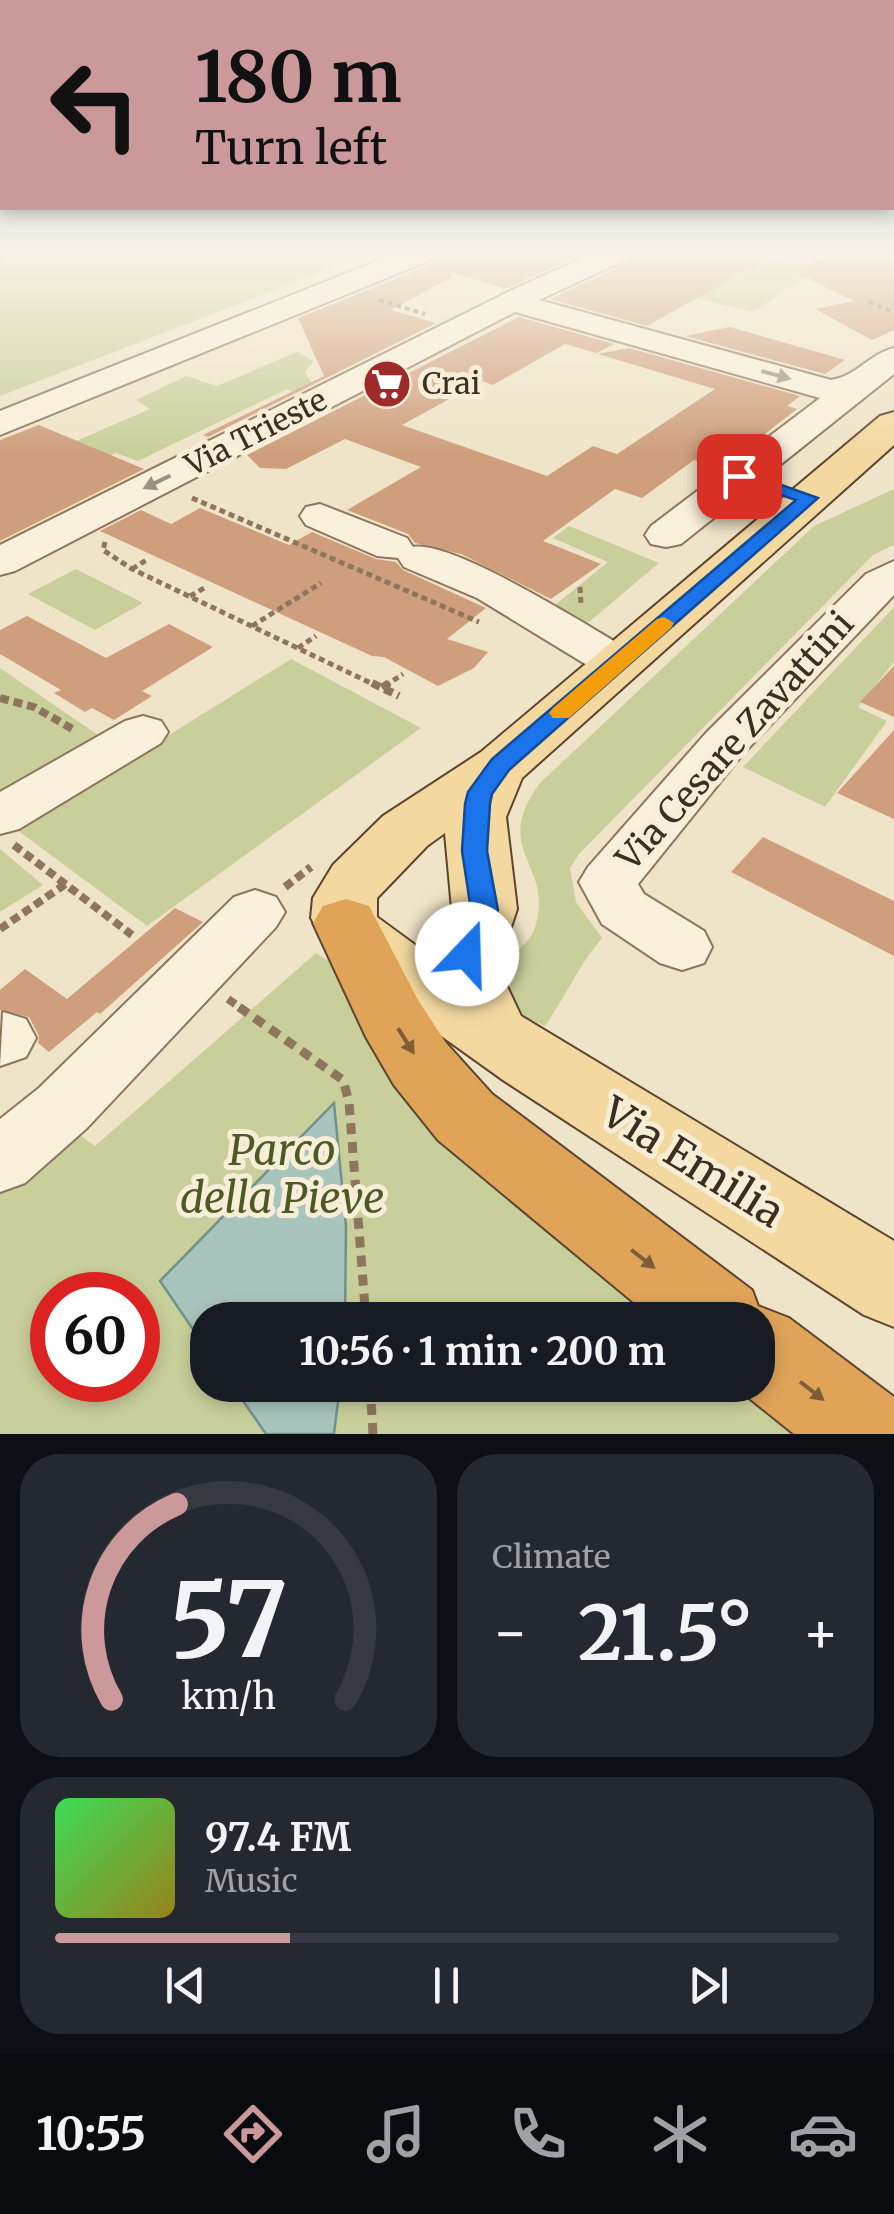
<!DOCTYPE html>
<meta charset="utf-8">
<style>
body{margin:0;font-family:Merriweather,serif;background:#242831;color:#f1f3f6;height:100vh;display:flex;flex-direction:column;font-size:38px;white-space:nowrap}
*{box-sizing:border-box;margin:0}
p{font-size:32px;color:#9ea1a6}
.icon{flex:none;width:55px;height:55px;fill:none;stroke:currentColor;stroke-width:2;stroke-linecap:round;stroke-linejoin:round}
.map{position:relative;height:1434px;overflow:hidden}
.sheet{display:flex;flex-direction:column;gap:20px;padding:20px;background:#0d0f14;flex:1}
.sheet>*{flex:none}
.guide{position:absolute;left:0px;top:0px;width:895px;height:210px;box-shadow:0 5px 15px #0003;background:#cc999b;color:#111;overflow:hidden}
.speed{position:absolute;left:30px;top:1272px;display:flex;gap:20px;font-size:50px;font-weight:700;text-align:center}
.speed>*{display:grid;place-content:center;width:130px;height:130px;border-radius:50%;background:#171b24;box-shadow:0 5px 15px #0003;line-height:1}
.speed .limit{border:15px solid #d22;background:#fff;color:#111}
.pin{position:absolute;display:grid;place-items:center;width:85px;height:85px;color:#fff;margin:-42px;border-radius:20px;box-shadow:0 5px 15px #0006}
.me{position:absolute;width:110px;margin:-55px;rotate:21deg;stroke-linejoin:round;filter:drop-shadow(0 0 8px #0008)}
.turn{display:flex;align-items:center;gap:35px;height:210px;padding:0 30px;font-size:45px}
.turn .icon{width:130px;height:130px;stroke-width:2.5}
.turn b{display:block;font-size:70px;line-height:85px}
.big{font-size:75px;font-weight:700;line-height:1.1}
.sheet .card{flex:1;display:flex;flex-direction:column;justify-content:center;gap:15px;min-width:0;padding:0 35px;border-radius:40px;background:#242831}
.sheet .dial{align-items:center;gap:0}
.dial svg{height:260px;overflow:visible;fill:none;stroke:#363941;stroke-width:7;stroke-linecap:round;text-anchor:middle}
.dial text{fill:#f1f3f6;stroke:none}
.song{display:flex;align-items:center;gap:30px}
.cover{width:120px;height:120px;border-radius:15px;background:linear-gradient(135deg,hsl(130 70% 55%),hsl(50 70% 35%))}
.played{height:10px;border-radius:5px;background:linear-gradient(90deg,#cc999b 30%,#363941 30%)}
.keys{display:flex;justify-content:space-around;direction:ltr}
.heat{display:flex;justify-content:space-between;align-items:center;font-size:55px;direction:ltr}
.sheet .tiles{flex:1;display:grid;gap:20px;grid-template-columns:1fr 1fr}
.card:last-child{grid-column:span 2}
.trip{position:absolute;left:190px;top:1302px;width:585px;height:100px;border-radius:40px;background:#171b24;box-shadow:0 5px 15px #0003;font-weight:700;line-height:100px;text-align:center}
.tabs{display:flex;height:160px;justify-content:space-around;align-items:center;background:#090b0e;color:#9ea1a6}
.tabs .icon{width:70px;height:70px}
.tabs .active{color:#cc999b}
.tabs b{font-size:45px;color:#f1f3f6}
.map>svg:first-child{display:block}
.green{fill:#c9cf9b;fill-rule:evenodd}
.water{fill:#a9c4bc;stroke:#6f938a;stroke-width:2.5}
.building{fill:#cf9f7d}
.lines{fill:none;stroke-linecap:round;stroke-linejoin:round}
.minor-casing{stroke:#8d765c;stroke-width:4}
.major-casing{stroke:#5b4430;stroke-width:4}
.highway-casing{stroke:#5b4430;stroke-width:4}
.path-far3{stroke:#8d765c;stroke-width:4;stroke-dasharray:5 4;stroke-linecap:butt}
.path-far2{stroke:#8d765c;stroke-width:5;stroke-dasharray:6 4;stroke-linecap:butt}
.path-far1{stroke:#8d765c;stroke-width:8;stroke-dasharray:9 5;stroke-linecap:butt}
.path{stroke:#8d765c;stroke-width:9;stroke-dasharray:11 8;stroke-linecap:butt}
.minor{fill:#faf1dc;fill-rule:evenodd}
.major{fill:#f3d9a0;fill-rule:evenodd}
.highway{fill:#e0a458;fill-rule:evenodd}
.oneway{fill:#9c907e}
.oneway2{fill:#7e5d36}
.route{fill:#1a73e8;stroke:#114b97;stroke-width:2.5}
.slow{fill:#f59e0b}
.labels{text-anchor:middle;stroke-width:10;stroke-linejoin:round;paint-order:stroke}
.far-poi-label{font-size:30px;fill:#3d2e20;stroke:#f7eed8;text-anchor:start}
.far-street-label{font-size:30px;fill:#3d2e20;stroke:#f7eed8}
.street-label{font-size:35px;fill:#3d2e20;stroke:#f7eed8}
.near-park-label{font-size:42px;font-style:italic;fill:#4d5a26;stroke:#f7eed8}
.near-street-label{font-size:42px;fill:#3d2e20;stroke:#f7eed8}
</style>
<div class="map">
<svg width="894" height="1434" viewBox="0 0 894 1434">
<rect width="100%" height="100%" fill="#f0e4c8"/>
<g class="green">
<path d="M0,252H350L355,259L0,396Z"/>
<path d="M651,252H747L816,269L753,312L637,284L646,278L614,268Z"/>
<path d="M297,352L314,361L305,372L312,384L294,392L287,389L138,461L116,453L65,474H0L150,409L136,400L186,376L217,386Z"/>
<path d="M894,489V545L873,555L579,854L570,868L576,902L602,938C579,965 565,997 545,1026L519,1015L500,983C502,977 504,966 508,961C519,947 531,943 536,924C553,863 490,850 540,783L814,526Z"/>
<path d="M569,526L659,563L583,627L555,605L608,562L553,538Z"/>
<path d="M76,569L143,603L95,630L28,594Z"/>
<path d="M894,607V662L858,707L887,721L825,807L743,767Z"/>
<path d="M291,659L421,728L147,926L17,830Z"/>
<path d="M0,668L98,735L0,797Z"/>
<path d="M0,849L43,885L0,912Z"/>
<path d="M316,953L329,961L394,1075L666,1320H208V1385H744L803,1434H0V1188L70,1128L95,1146ZM52,1295H138V1380H52Z"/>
</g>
<g class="water">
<path d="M334,1103L346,1226L345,1320H208L207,1350L160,1281Z"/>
<path d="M232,1385H340L334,1434H266Z"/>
</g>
<g class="building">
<path d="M444,252H586L506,289L449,271L452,277L391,310L436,323L208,437L203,435L324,376L298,318L430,265Z"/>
<path d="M638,252H717L760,263L647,326L550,299L632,261Z"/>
<path d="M848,252H894V330L872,340L815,309L854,301L790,270Z"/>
<path d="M519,317L614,344L596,353L565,344L493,385L482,381L402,425L547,476L593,446L617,454L715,389L598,354L629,348L800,396L787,406L797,409L721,468L694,460L642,498L615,489L543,541L601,564L551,599L461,554L415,543L408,534L347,510L421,467L345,439L286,469L260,468L247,455Z"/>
<path d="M730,327L845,360L825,374L685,336Z"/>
<path d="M39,425L144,469L0,541V440Z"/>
<path d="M200,508L289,545L312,532L376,559L396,562L403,570L486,608L447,639L488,652L474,668L438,686L384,657L372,656L100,531L141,510L171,524Z"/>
<path d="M27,616L106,658L169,624L213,647L142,691L152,696L114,720L92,708L85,712L54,693L61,690L0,654V630Z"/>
<path d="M894,666V717L860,702Z"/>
<path d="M894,730V819L837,793Z"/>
<path d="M763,837L894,901V956L731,872Z"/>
<path d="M175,908L203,922L100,1014L97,1012L49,1052L38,1043L39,1036L29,1017L0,1010V990L25,969L67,999Z"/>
</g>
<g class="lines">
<g class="minor-casing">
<g id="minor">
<path d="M400,252H440L436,258L0,435V411Z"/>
<path d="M596,252H634L630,258L539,300L831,380C857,376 869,354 894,348V374L681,544L666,547L651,544L645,535L651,526L820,398L515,312L15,571L0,575V545L512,290Z"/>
<path d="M320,504L407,538L413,547C454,540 593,629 634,653L641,663L634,673L617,677L600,673L477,598L404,567L398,558L377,556L306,525L300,516L306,507Z"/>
<path d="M894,561V595L742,755L638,884L644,894L704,931L712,947L704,963L682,970L660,963L602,924L579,882L588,867L706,733L866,574Z"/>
<path d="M143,716L161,721L168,732L161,743L19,829L0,834V792L125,721Z"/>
<path d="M255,890L276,897L285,912L276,927L87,1128L25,1183L0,1192V1119L39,1088L234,897Z"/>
<path d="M3,1012L26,1019L36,1038L26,1057L0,1066Z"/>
</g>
</g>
<g class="major-casing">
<path id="major" d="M894,412V445L522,778L506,817L517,909L501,957L504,980L521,1016L894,1241V1327L864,1315L503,1080L342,965L329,950L311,918L313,898L333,865L383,816L481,752L880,416ZM445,833L452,909L433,958L377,917V898L427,846Z"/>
</g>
<g class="highway-casing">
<path id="highway" d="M346,899L369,906L418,1000L446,1043L492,1094L752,1290L758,1306L789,1318L894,1397V1434H794L733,1385H758V1320H655L438,1140L394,1085L366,1037L313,923L323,906Z"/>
</g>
<g class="path-far3">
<path d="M0,259L24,252"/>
<path d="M379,300L425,314"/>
<path d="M869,302L894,312"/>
</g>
<g class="path-far2">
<path d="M192,498L479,622"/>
<path d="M105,542L103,550L132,569L377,686"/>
<path d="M132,569L148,559"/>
<path d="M580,587L581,605"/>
<path d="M190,596L206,587"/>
<path d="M252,626L321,583"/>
<path d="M298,648L316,636"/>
<path d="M385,686L403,674"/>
</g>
<g class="path-far1">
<path d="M372,683L399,696"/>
<path d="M382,688L389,683"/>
<path d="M0,698L34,707L76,731"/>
<path d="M14,845L132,935"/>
<path d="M285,887L311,867"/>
<path d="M0,929L67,883"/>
<path d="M228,999L242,1009"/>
</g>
<g class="path">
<path d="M239,1007L343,1080L349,1102L366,1320"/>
<path d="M370,1385L373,1434"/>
</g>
<use href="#minor" class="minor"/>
<use href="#major" class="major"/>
<use href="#highway" class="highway"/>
</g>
<defs><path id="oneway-solid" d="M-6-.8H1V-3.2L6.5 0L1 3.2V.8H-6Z" transform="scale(2.5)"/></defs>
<g class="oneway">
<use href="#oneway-solid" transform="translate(776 375) rotate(15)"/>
<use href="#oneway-solid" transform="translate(157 482) rotate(154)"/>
</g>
<g class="oneway2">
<use href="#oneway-solid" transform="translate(406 1041) rotate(58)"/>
<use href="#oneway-solid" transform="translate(643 1259) rotate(38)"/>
<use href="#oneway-solid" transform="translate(812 1391) rotate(38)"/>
</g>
<linearGradient id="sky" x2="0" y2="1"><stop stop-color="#8fbad6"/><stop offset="0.56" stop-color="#f8f3e6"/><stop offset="1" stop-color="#f8f3e6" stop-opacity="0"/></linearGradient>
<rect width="894" height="453" fill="url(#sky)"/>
<path class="route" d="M739,470L818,498L509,770L492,794L490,804L487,851L498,910L477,961L467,964L457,961L453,954L471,910L462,851L465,804L468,792L492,759L796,500L733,479L730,476Z"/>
<path class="slow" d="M664,617L674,623L671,628L569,718H553L549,713L553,708L657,619Z"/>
<defs>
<g id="supermarket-disc" transform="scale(2.5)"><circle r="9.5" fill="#9e2a2b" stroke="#f7eed8"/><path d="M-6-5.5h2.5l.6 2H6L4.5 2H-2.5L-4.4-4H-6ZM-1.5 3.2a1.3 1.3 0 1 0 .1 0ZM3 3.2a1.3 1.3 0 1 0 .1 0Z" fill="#fff"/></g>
</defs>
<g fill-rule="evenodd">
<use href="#supermarket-disc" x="387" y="384"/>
</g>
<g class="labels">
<g class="far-poi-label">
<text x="422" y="394">Crai</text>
</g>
<g class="far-street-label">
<text transform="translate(256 433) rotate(-27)" y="10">Via Trieste</text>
</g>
<g class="street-label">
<text transform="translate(735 741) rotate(-48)" y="12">Via Cesare Zavattini</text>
</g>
<g class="near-park-label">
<text x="282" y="1165">Parco<tspan x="282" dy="48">della Pieve</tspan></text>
</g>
<g class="near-street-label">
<text transform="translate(693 1162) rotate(32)" y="15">Via Emilia</text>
</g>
</g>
</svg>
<div class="speed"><div class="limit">60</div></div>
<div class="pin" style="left:739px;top:476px;background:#d93025"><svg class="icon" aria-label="arrive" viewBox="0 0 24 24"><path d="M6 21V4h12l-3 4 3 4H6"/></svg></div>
<svg class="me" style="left:467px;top:954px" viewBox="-20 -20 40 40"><circle r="19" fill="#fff"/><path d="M0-13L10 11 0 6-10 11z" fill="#1a73e8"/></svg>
<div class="trip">10:56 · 1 min · 200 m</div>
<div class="guide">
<div class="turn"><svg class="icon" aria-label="left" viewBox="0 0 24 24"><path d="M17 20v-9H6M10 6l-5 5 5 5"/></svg><div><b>180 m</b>Turn left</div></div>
</div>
</div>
<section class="sheet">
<div class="tiles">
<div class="card dial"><svg viewBox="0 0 100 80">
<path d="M14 69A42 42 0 1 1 86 69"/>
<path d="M14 69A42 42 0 0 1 34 9" stroke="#cc999b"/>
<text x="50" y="56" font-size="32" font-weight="700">57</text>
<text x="50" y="72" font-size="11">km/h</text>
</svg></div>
<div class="card"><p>Climate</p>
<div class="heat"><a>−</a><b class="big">21.5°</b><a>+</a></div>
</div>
<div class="card">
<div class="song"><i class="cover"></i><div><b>97.4 FM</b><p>Music</p></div></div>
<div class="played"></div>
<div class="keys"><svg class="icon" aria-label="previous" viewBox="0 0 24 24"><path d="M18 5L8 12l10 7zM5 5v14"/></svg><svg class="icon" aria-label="pause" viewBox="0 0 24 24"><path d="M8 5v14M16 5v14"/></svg><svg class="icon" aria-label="next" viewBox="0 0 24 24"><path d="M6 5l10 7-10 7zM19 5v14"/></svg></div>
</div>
</div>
</section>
<nav class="tabs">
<b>10:55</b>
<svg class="icon active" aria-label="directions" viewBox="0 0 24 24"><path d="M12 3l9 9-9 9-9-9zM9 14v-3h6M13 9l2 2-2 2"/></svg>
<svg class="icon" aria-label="music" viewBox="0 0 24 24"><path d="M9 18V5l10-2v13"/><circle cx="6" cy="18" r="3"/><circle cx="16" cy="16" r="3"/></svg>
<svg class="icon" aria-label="phone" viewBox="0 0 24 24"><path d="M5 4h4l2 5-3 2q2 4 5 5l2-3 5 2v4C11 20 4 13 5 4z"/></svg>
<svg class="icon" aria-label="climate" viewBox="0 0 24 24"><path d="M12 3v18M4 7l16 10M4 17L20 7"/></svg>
<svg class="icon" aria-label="car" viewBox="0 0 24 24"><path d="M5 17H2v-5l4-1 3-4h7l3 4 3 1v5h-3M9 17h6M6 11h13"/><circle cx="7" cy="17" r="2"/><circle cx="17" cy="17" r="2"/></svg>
</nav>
